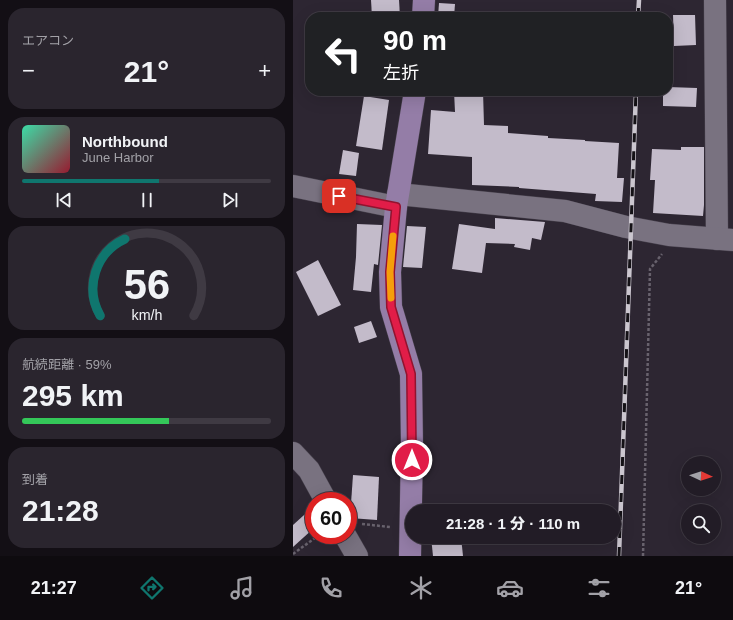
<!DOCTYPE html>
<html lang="ja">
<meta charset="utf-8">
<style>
body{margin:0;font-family:Arial,"Noto Sans JP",sans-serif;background:#2a252e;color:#f1f3f6;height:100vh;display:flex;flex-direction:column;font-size:15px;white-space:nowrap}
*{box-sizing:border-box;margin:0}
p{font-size:13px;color:#a2a1a7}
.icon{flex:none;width:22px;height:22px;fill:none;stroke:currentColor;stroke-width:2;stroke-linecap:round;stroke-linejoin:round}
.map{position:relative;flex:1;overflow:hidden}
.details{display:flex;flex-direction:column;gap:8px;padding:8px;background:#130f15;width:293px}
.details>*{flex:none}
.banner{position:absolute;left:12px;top:12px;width:368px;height:84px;border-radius:16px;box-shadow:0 4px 16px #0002,0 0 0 1px #3f3a43;background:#202124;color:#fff;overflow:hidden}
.needle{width:26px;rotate:93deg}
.tools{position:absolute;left:388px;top:456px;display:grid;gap:8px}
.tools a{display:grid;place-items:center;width:40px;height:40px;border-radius:50%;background:#221c26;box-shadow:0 4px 16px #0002,0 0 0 1px #3f3a43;font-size:20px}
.speed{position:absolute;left:12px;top:492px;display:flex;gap:8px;font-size:20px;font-weight:700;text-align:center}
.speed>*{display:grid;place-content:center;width:52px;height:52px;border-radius:50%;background:#221c26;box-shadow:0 4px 16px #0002,0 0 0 1px #3f3a43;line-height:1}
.speed .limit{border:6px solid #d22;background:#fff;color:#111}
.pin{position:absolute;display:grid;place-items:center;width:34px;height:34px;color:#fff;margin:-17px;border-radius:8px;box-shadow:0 2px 6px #0006}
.me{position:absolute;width:44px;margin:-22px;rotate:0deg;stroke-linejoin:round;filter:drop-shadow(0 0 3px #0008)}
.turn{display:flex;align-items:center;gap:14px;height:84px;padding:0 12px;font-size:18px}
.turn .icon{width:52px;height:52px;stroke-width:2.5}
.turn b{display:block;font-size:28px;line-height:34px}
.big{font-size:30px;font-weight:800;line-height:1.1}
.details .tile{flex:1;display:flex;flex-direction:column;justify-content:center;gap:6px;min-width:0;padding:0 14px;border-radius:16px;background:#2a252e}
.details .dial{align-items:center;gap:0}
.dial svg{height:104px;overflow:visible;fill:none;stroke:#3f3a43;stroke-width:7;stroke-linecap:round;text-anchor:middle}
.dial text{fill:#f1f3f6;stroke:none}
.song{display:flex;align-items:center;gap:12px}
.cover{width:48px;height:48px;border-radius:6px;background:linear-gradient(135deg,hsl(160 70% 55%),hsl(350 70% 35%))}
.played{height:4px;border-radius:2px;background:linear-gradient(90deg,#0f766e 55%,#3f3a43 55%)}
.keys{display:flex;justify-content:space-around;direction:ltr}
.heat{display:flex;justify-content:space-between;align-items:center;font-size:22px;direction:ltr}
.charge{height:6px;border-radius:3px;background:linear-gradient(90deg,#34c759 59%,#3f3a43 0)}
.trip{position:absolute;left:112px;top:504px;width:216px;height:40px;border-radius:20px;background:#221c26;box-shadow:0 4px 16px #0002,0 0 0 1px #3f3a43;font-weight:800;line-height:40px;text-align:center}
.dock{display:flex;height:64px;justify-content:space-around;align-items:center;background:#0e0b0f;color:#a2a1a7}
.dock .icon{width:28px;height:28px}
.dock .active{color:#0f766e}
.dock b{font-size:18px;color:#f1f3f6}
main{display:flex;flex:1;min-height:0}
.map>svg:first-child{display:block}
.building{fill:#c3bbca}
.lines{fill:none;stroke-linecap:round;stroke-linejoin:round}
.minor-casing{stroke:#48424d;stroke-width:23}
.major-casing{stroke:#48424d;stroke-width:23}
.path{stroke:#68626d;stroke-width:2.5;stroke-dasharray:3 2;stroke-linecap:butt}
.minor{stroke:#797280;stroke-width:22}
.major{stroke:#947da7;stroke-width:22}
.rail-casing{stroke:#cbc6cf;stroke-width:4.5}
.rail{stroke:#141116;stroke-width:3;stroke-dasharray:9;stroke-linecap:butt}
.route-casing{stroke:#92132f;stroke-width:10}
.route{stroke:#e11d48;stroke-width:7}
.slow{stroke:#f59e0b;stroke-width:7}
</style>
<main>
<section class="details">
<div class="tile"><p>エアコン</p>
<div class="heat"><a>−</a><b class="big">21°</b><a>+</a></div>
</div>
<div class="tile">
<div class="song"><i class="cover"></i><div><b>Northbound</b><p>June Harbor</p></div></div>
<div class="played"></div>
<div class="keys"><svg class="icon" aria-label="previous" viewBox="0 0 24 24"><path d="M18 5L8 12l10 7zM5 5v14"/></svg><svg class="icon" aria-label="pause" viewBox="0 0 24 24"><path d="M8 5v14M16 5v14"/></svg><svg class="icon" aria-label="next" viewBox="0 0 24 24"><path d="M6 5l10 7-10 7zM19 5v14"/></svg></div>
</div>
<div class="tile dial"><svg viewBox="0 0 100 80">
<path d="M14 69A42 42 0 1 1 86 69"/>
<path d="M14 69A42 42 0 0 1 33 10" stroke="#0f766e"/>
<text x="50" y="56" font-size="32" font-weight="700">56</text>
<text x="50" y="72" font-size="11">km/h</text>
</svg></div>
<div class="tile"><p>航続距離 · 59%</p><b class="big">295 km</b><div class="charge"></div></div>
<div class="tile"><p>到着</p><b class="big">21:28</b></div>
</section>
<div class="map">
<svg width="440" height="556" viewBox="0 0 440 556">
<rect width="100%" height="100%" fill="#2d2632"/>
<g class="building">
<path d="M78,0H106L107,17H79Z"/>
<path d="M146,3L162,4L161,17H145Z"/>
<path d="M380,15H402L403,45L381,46Z"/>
<path d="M375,87L404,88L403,107L370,106V91H375Z"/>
<path d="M161,91H190L191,125L215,126V133L255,136V138L292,140V141L326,143L324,178H331L329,202L302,201L303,194L226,188V187L179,185V157L135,154L138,110L162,112Z"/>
<path d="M71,96L96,100L89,150L63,146Z"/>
<path d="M388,147H411V205L410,216L360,213L362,180H357L359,149L388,150Z"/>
<path d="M50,150L66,153L63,176L46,174Z"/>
<path d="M202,218L252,222L248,240L239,238L237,250L221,247L222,244L193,243L189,273L159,269L166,224L202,229Z"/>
<path d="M64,224L89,225L85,265L81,264L78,292L60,290L63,257Z"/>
<path d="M114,226L133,227L129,268L110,267Z"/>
<path d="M25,260L48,305L25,316L3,272Z"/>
<path d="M78,321L84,337L66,343L61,327Z"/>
<path d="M60,475L86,477L84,520L57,518Z"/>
<path d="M21,506V528L0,547V525Z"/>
<path d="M138,537H168L170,556H140Z"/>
</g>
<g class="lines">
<g class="minor-casing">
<g id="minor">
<path d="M422,0L424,239"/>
<path d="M0,186L103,207"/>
<path d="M105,194L272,211L333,227L376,235L440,240"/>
<path d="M0,453L16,470L33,501"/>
<path d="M52,535L64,556"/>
</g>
</g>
<g class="major-casing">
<g id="major">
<path d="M130,17L131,0"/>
<path d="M117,556L119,447L118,374L98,307L97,272L103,207L122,91"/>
</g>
</g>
<g class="path">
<path d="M69,524L97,527"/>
<path d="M0,554L26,535"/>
<path d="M350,556L357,269L369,254"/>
</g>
<use href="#minor" class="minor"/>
<use href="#major" class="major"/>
<g class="rail-casing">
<g id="rail">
<path d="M345,17L346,0"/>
<path d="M326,556L343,91"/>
</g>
</g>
<use href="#rail" class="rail"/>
</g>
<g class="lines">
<g class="route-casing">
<path id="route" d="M46,196L103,207L97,272L98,307L118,374L119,460"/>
</g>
<use href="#route" class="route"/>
<path class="slow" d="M98,298L97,272L100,236"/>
</g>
</svg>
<div class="tools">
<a><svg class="needle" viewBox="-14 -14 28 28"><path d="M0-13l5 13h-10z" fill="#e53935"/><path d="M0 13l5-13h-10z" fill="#a2a1a7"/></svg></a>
<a><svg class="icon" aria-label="search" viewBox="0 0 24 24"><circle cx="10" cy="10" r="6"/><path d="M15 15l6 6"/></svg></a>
</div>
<div class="speed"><div class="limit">60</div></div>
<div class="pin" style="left:46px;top:196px;background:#d93025"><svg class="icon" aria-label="arrive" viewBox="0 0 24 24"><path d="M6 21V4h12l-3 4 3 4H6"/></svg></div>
<svg class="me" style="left:119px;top:460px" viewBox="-20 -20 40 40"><circle r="17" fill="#e11d48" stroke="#fff" stroke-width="3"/><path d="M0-11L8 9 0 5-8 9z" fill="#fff"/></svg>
<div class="trip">21:28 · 1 分 · 110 m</div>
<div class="banner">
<div class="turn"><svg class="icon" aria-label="left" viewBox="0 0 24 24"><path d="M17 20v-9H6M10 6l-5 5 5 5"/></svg><div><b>90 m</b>左折</div></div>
</div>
</div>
</main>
<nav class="dock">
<b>21:27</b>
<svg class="icon active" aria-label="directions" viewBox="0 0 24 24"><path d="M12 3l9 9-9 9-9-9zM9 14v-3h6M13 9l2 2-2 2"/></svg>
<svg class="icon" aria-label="music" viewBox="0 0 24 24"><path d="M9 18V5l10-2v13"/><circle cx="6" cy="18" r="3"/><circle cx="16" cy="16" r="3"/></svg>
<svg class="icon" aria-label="phone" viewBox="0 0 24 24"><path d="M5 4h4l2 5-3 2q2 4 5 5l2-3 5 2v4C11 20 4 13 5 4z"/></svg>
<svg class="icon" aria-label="climate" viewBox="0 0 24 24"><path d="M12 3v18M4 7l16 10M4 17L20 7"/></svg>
<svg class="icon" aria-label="car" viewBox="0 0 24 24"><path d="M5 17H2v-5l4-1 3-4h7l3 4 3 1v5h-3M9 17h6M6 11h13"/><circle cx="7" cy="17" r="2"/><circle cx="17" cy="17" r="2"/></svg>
<svg class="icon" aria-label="filters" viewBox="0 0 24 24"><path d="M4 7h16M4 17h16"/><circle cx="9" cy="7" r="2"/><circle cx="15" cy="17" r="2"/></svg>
<b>21°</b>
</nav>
